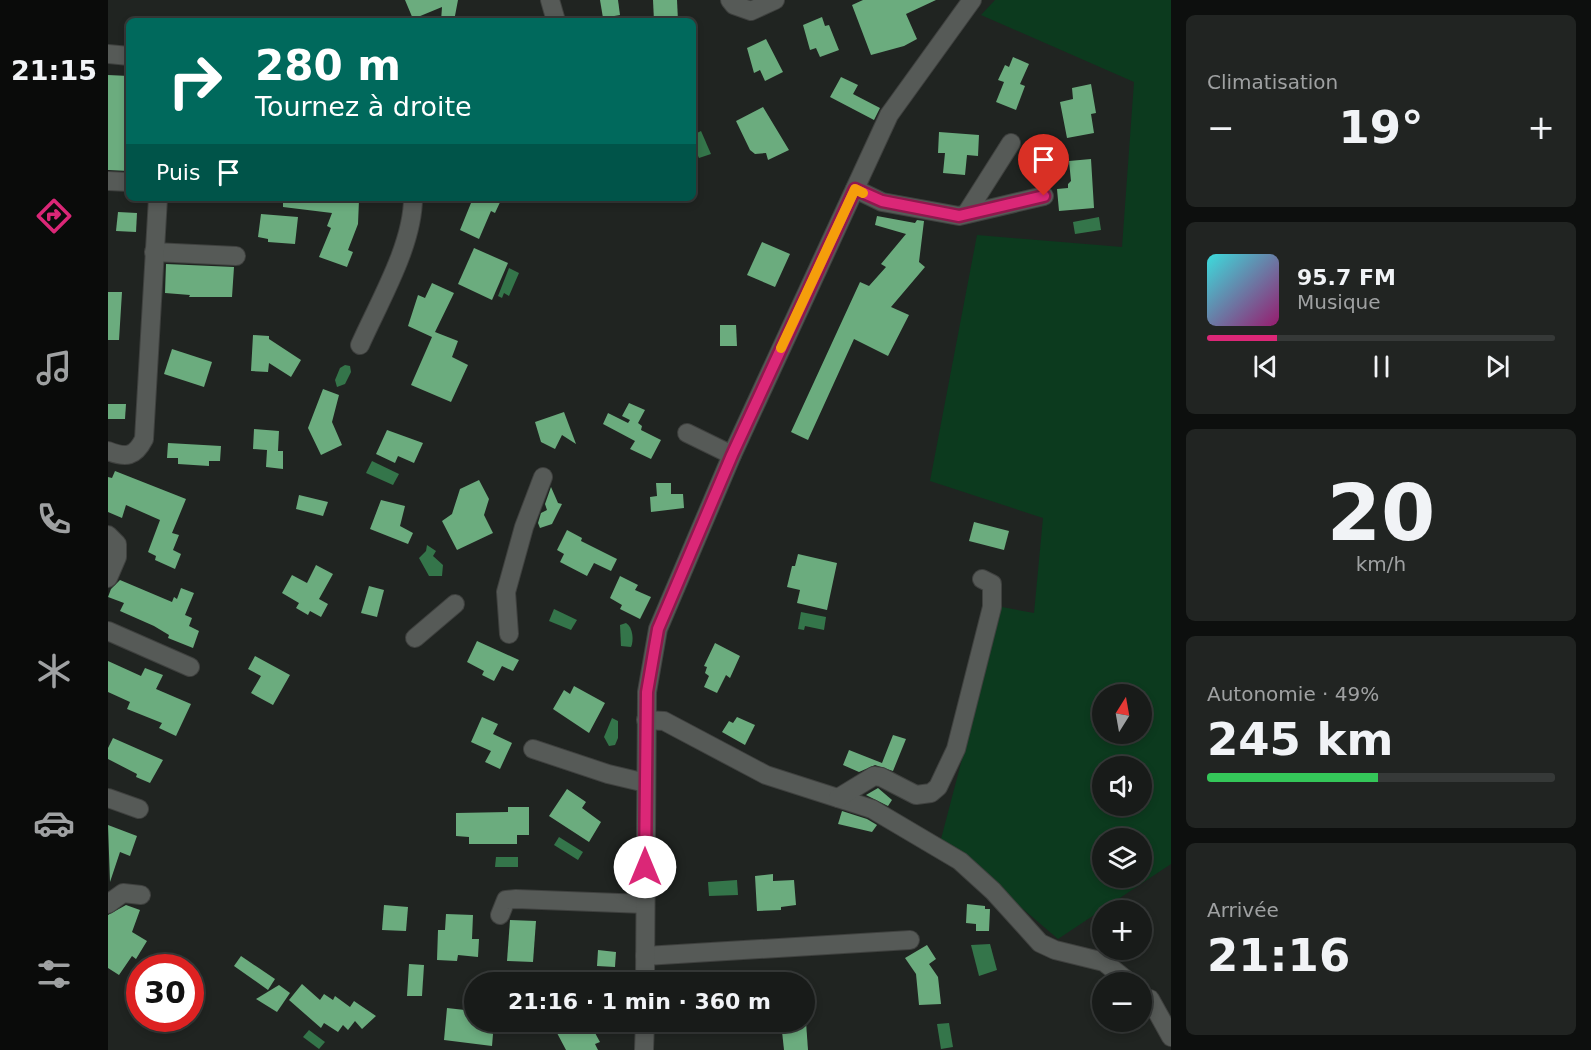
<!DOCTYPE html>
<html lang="fr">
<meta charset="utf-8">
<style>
body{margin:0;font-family:"DejaVu Sans",sans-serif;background:#212422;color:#f1f3f6;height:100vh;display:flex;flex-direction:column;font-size:22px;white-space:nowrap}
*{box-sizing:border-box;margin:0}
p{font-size:20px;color:#9fa1a2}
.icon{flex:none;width:33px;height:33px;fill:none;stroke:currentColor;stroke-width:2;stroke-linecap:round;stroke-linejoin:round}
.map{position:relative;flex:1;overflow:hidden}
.side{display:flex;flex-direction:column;gap:15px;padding:15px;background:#0d0f0e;width:420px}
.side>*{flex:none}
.top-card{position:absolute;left:18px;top:18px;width:570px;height:183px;border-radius:9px;box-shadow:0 3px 9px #0003,0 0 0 2px #363938;background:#00695c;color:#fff;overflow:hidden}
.needle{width:39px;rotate:11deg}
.tools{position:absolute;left:984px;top:684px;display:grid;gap:12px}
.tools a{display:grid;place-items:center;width:60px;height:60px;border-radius:50%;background:#181b19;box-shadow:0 3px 9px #0003,0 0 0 2px #363938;font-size:30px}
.speed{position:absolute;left:18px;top:954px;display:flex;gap:12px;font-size:30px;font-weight:700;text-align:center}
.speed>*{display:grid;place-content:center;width:78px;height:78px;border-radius:50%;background:#181b19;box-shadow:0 3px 9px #0003,0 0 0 2px #363938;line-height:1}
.speed .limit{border:9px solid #d22;background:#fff;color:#111}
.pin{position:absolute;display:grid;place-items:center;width:51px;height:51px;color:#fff;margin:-62px -26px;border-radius:50% 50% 50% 0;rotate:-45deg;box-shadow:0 0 6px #0007}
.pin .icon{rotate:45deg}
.me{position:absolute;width:66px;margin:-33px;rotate:0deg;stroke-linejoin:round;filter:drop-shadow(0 0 4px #0008)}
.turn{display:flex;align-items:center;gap:21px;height:126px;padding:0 30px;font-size:27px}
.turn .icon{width:78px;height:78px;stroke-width:2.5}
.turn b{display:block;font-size:42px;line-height:51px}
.then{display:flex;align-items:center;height:57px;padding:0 30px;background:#0003;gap:12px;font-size:22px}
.big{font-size:45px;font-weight:700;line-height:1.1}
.side .card{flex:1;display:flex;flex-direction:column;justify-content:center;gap:9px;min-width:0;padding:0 21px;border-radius:9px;background:#212422}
.side .dial{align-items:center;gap:0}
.dial b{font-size:78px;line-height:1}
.song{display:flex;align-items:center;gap:18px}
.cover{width:72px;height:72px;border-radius:9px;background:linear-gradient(135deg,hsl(180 70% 55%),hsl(320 70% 35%))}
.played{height:6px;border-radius:3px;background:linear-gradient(90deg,#db2777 20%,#363938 20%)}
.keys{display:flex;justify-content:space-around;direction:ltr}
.heat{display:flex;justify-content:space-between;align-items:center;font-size:33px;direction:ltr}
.charge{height:9px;border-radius:4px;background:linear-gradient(90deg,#34c759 49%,#363938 0)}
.trip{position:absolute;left:356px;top:972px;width:351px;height:60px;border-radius:30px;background:#181b19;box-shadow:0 3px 9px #0003,0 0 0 2px #363938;font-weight:700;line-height:60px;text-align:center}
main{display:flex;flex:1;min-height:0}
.tab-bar{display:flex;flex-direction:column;width:108px;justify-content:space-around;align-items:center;background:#0a0b0a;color:#9fa1a2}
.tab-bar .icon{width:42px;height:42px}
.tab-bar .on{color:#db2777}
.tab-bar b{font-size:27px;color:#f1f3f6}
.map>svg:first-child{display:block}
.green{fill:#0c3a1e;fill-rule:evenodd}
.water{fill:#34754a}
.building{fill:#6bac7e}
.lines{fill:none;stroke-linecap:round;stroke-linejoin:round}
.minor-casing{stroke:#3f413f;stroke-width:20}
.minor{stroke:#565a57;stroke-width:18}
.route-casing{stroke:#8e194d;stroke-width:15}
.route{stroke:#db2777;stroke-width:10}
.slow{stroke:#f59e0b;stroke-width:10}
</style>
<main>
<nav class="tab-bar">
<b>21:15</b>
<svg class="icon on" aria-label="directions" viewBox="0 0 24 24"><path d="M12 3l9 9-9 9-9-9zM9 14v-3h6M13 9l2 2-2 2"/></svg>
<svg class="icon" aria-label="music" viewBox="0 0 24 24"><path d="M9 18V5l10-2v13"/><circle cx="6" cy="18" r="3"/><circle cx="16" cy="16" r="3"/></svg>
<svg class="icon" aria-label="phone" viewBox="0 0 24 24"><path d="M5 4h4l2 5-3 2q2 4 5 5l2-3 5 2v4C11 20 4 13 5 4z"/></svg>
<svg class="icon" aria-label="climate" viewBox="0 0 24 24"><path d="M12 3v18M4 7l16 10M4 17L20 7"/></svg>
<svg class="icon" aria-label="car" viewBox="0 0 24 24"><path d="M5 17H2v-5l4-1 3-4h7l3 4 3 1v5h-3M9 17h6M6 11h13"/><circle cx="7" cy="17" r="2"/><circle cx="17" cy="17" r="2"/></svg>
<svg class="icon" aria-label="filters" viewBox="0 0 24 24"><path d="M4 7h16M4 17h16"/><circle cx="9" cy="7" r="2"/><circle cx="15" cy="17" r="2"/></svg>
</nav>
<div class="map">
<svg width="1063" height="1050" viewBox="0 0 1063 1050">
<rect width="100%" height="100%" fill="#202421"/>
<path class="green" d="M887,0H1063V864L950,939L833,839L894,607L926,613L935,518L822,481L869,235L1014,247L1026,82L873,15ZM994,694H1034V734H994ZM994,766H1034V806H994ZM994,838H1034V878H994Z"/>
<g class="water">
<path d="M593,131L603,154L591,158L585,144V135Z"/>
<path d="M991,217L993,230L967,234L965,222Z"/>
<path d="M401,268L411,273L401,296L396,293L394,298L390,296Z"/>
<path d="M237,365L242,366L243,372L237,384L229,387L227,380L232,368Z"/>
<path d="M264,461L291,474L285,485L258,473Z"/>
<path d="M319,545L328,551L325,556L335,565L334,576H321L311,558L318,551Z"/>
<path d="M446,609L469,620L463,630L441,621Z"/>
<path d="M693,612L718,617L716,630L697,626L696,630L690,629Z"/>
<path d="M518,623C525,627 526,641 523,647L513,646L512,625Z"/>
<path d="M504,718L510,721V738L507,745L501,746L496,737Z"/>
<path d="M451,837L475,852L470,860L446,845Z"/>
<path d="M388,857H410V867H387Z"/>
<path d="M629,880L630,895L601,896L600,882Z"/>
<path d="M882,944L889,970L871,976L863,945Z"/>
<path d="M841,1023L845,1047L833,1049L829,1024Z"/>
<path d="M201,1030L217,1042L211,1049L195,1037Z"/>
</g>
<g class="building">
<path d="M297,0H350L346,21H333L334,7L305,19Z"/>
<path d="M492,0H510L512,15L495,18Z"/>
<path d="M545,0H569L570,21H546Z"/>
<path d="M755,0H828L798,14L809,39L796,46L763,55L744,5Z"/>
<path d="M714,17L717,26L721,25L731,50L712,57L708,48L702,50L695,25Z"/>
<path d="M658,39L675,72L657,81L652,70L646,73L639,48Z"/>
<path d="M905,57L921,64L912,84L917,86L908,110L888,102L896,82L890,80L897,65L901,67Z"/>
<path d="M0,75L21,76V171L0,170Z"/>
<path d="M733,77L750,85L745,94L772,108L766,120L722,97Z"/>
<path d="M983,84L988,113L983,114L986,133L959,138L952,102L965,99L964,88Z"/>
<path d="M655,107L681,150L660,160L658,153L647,154L642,150L628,121Z"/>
<path d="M831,132L871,135L870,156L859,155L857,175L835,173L837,153H830Z"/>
<path d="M983,159L986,208L951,211L949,189L960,188V184L963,181L961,161Z"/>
<path d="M175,198L251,200L250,224L240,250L245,252L239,267L211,257L223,228L219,226L224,213L175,207Z"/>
<path d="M351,198H394L387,213L383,211L371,239L352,230L363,203Z"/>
<path d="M10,212L29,213L28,232L8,231Z"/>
<path d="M153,214L190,217L187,244L160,242V239L150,237Z"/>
<path d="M769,216L807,223L809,220L816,221L811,262L817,267L783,307L801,315L780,356L746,339L700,440L683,432L752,282L761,286L778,267L773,264L798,234L767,225Z"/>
<path d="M654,242L682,254L667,287L639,275Z"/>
<path d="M366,248L400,263L384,300L350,284Z"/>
<path d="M58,264L126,267L124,297H81L82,295L57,293Z"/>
<path d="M324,283L346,293L327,332L350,341L344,357L360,365L343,402L303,385L324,337L300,326L310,295L317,298Z"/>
<path d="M0,292H14L11,340H0Z"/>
<path d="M612,325H628L629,346H612Z"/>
<path d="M145,335L161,336V339L193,360L183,377L161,363L160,372L143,371Z"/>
<path d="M64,349L104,362L96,387L56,374Z"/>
<path d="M215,389L231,395L224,422L234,445L213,455L200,428Z"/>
<path d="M521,403L537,410L530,423L534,426L533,430L553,440L543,459L522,449L527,441L495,424L500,413L520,423L522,420L514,416Z"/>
<path d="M0,404H18L17,419H0Z"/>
<path d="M456,412L468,444L454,435L447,449L433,442L427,422Z"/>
<path d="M146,429L171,431L170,451H175V469L158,467L159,450L145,449Z"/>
<path d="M279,430L315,443L306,463L290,456L287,463L268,454Z"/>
<path d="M60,443L113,446L112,461H101V466L70,464V458H59Z"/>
<path d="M7,471L78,499L64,533L71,535L65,550L73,554L67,569L47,560L48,556L40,552L52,520L18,505L14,518L0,512V477L4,478Z"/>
<path d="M371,480L381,499L376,515L385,533L349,550L334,521L344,514L352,489Z"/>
<path d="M548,483H563V494H575L576,508L543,512L542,497L549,496Z"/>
<path d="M443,487L450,503L454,504L444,524L432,528L430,523L433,513L439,510L437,504Z"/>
<path d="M191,495L220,502L215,516L188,509Z"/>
<path d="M273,500L297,506L292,526L305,533L300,544L262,529Z"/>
<path d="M866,522L901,531L896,550L861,541Z"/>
<path d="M459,530L474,538L473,541L509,559L503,571L486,563L479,576L452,562L456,554L449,550Z"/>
<path d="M690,554L729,563L719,610L689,603L692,590L679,587L684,566H687Z"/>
<path d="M208,565L225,574L211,599L220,604L213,617L202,611L200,615L188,608L191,603L174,593L184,575L199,583Z"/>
<path d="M512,576L530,585L527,590L543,597L532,619L512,609L514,605L502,598Z"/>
<path d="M12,580L64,602L66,597L69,599L73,588L86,593L77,615L84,618L81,626L91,631L85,648L60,638L61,635L46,626L12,611L16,603L0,597L3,589Z"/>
<path d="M261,586L276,590L269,617L253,613Z"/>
<path d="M369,641L411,660L405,671L394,666L386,681L374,675L376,671L359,662Z"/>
<path d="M607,643L632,656L622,678L618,675L609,693L596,687L601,676L597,673L599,667L596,666Z"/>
<path d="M147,656L182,675L165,705L143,693L153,676L140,669Z"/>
<path d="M0,661L33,676L37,668L55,675L48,689L83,704L68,736L51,728L54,723L19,709L22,702L0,692Z"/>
<path d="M466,686L497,703L481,733L445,709L456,690L462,694Z"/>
<path d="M374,717L390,724L385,734L404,743L392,769L377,762L383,751L363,742Z"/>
<path d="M629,717L647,725L637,745L614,732L621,721L625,723Z"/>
<path d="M785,735L798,739L785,771L767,765L751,772L735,765L741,750L774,763Z"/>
<path d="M5,738L55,760L42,783L28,777L29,774L0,759V748Z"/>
<path d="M770,788L784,800L780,806L758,795Z"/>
<path d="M459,789L478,802L474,808L493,822L481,842L441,816Z"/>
<path d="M400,807H421V835H409V844H361V837L348,836V813L400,812Z"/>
<path d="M734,811L759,819L769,825L764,832L730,824Z"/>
<path d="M0,825L29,836L22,856L12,852L2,882Z"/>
<path d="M665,874V881L686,880L688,905L673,907V910L649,911L647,876Z"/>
<path d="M859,904L877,906V909H882L881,931H868V924L858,923Z"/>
<path d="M18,905L32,910L24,932L39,941L28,959L24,956L11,975L0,968V915Z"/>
<path d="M276,905L300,907L298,931L274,930Z"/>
<path d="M338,914L365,915L364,939H371L370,957L350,955L349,961L329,960L330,930H337Z"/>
<path d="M402,920L428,921L425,962L399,961Z"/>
<path d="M819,945L828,959L821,964L830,977L833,1004L811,1005L808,974L797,958Z"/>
<path d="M490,950L508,952L507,967L489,966Z"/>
<path d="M133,956L167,979L160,990L126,966Z"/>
<path d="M301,964L316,965L314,996H299Z"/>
<path d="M194,984L212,1000L216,994L225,1000L227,996L242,1007L246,1001L268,1016L254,1029L247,1021L240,1030L235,1025L230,1032L216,1023L213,1028L181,1000Z"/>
<path d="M171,985L182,993L169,1012L148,999Z"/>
<path d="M339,1008L366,1011V1022H386L384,1046L336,1040Z"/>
<path d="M473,1022H481L492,1042L487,1044L490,1050H458L449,1033Z"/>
<path d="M673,1022H698L700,1050H676Z"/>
</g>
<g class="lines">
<g class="minor-casing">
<g id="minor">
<path d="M442,0L448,21"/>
<path d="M622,0L626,5L643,11L667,0"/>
<path d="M0,54L21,56"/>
<path d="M0,181L21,182"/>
<path d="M747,189L774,202L851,216L936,196"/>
<path d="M858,214L903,143"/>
<path d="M46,252L128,256"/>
<path d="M252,345C271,302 305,245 305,198"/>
<path d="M579,433L624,455"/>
<path d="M0,451C18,458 27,457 36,439L50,198"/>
<path d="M0,535L9,544V557L0,578"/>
<path d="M0,631L82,667"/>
<path d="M401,634L398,592L416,527L435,477"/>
<path d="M307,638L347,604"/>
<path d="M538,720L556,721L658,775L764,809L852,861L885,891L932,943L947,950L996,962L1021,982"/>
<path d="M425,749L500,774L538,783"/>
<path d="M0,798L31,809"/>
<path d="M730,798L766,776L773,777L808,795L823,793L830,787L848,749L884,607V584L874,579"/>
<path d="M0,904L15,893L33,895"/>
<path d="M392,915L398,900L408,899L537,904"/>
<path d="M537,956L802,940"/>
<path d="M537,982L539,692L550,629L624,455L781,115L864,0"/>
<path d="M1042,999L1063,1037"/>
<path d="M536,1050L537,1022"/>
</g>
</g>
<use href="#minor" class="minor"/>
</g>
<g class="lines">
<g class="route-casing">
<path id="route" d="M537,867L539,692L550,629L624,455L747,189L774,201L851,216L936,196"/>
</g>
<use href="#route" class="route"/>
<path class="slow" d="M673,348L747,189L755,193"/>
</g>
</svg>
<div class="tools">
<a><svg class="needle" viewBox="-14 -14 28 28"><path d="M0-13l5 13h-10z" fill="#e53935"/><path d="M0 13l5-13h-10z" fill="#9fa1a2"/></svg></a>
<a><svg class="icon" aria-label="sound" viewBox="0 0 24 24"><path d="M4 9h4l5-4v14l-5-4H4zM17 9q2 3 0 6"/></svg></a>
<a><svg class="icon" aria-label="layers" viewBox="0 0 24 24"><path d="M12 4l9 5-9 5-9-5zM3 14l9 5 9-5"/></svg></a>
<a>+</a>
<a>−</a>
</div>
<div class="speed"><div class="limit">30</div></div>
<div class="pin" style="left:936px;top:196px;background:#d93025"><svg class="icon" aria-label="arrive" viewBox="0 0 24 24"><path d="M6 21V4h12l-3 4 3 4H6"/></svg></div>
<svg class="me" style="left:537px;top:867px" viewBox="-20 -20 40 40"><circle r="19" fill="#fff"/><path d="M0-13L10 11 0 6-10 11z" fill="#db2777"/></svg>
<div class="trip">21:16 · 1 min · 360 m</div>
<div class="top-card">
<div class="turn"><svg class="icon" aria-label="right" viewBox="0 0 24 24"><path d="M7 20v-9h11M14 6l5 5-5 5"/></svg><div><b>280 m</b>Tournez à droite</div></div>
<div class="then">Puis<svg class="icon" aria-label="arrive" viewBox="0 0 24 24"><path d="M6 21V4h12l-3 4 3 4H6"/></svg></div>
</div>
</div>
<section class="side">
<div class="card"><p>Climatisation</p>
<div class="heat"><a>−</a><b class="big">19°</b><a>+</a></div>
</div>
<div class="card">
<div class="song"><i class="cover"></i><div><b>95.7 FM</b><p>Musique</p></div></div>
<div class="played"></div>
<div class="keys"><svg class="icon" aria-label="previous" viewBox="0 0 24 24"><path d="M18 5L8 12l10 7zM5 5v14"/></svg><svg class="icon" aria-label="pause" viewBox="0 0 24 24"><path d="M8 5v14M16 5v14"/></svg><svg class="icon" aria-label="next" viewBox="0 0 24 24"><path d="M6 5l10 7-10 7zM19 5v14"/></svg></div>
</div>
<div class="card dial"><b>20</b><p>km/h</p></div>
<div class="card"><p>Autonomie · 49%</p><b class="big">245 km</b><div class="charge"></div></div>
<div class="card"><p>Arrivée</p><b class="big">21:16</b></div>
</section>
</main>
